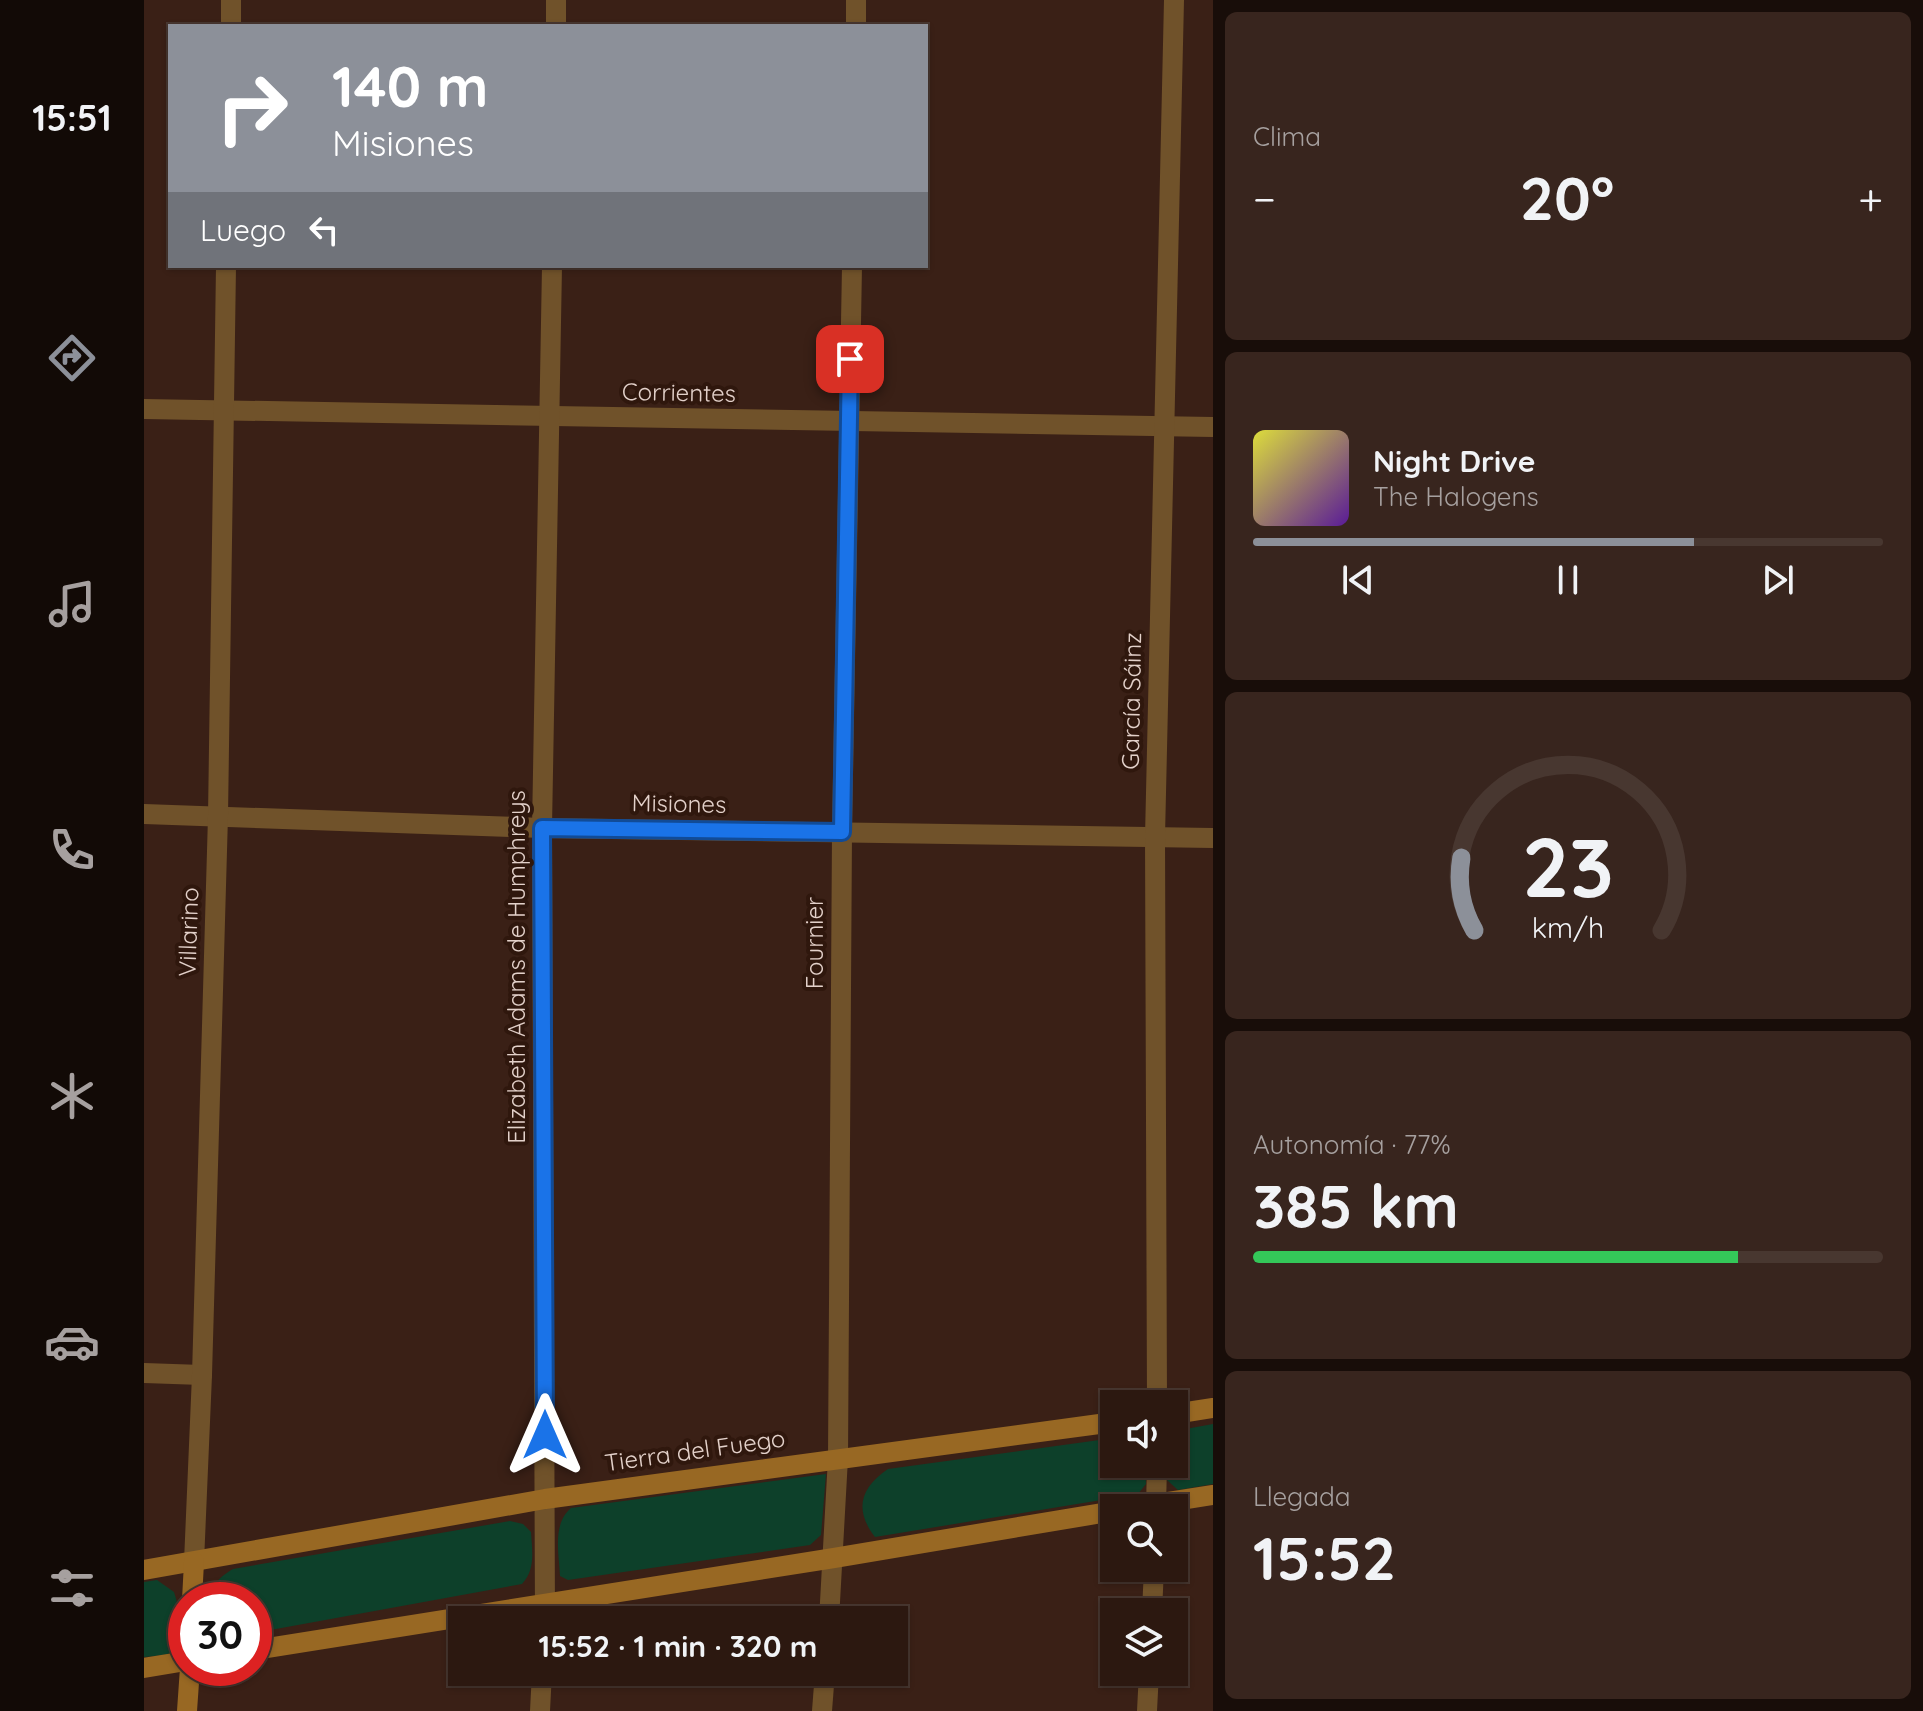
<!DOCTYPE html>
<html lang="es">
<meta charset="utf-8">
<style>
body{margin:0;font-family:Quicksand,sans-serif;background:#38251e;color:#f1f3f6;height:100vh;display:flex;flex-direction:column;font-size:30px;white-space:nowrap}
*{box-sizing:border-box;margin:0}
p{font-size:26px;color:#a6a09f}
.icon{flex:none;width:44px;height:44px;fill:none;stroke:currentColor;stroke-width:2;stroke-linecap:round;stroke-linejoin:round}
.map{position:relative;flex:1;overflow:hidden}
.drawer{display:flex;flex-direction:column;gap:12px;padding:12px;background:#180d09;width:710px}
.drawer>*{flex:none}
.hud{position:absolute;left:24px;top:24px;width:760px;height:244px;border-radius:0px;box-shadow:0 2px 6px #0004,0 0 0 2px #483730;background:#8c9099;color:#fff;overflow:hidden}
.controls{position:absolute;left:956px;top:1390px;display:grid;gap:16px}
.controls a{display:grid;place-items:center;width:88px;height:88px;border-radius:0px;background:#2c1810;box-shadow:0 2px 6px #0004,0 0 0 2px #483730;font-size:40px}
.speed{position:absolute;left:24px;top:1582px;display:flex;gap:16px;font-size:40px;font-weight:700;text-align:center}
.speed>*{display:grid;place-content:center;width:104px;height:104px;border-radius:50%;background:#2c1810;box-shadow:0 2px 6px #0004,0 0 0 2px #483730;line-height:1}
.speed .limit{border:12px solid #d22;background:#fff;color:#111}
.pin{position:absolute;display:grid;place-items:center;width:68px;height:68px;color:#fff;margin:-34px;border-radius:16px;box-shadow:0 4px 12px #0006}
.me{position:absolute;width:88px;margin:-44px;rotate:0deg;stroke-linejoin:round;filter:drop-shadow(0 0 6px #0008)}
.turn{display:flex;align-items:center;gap:28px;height:168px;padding:0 32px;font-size:36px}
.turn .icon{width:104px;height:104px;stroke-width:2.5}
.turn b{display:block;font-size:56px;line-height:68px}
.then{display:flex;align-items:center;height:76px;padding:0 32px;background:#0003;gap:16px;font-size:30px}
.big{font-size:60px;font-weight:700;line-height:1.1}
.drawer .card{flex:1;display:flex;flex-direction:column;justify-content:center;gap:12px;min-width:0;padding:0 28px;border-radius:12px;background:#38251e}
.drawer .dial{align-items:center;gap:0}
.dial svg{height:208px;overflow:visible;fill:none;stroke:#483730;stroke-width:7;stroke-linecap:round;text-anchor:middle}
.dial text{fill:#f1f3f6;stroke:none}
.song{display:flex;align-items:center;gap:24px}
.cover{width:96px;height:96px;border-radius:12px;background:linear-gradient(135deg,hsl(60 70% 55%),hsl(270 70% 35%))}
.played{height:8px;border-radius:4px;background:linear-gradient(90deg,#8c9099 70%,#483730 70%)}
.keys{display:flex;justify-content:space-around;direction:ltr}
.heat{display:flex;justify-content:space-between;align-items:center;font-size:44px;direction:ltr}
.charge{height:12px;border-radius:6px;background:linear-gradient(90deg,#34c759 77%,#483730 0)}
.trip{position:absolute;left:304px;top:1606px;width:460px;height:80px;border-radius:0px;background:#2c1810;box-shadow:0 2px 6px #0004,0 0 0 2px #483730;font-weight:700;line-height:80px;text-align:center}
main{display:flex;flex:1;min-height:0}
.dock{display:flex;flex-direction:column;width:144px;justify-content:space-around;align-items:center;background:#120a06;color:#a6a09f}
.dock .icon{width:56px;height:56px}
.dock .selected{color:#8c9099}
.dock b{font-size:36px;color:#f1f3f6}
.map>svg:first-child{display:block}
.green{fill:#0d402a}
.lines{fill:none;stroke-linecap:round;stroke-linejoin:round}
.street{stroke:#70522a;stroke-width:20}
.secondary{stroke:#986823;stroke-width:20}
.route-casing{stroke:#114b97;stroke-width:20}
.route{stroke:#1a73e8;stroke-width:14}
.labels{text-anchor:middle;stroke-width:8;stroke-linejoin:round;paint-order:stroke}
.street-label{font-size:24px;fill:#e3d1ca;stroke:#2f170d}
</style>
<main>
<nav class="dock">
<b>15:51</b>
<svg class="icon selected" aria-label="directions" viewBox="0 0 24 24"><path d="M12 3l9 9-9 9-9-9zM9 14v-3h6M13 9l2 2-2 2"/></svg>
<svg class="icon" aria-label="music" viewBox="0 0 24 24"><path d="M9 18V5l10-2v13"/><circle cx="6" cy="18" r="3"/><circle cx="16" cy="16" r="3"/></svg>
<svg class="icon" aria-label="phone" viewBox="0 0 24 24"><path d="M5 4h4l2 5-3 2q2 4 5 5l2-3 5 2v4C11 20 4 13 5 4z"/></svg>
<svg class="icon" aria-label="climate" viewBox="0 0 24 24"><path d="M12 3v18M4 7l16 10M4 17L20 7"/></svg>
<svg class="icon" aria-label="car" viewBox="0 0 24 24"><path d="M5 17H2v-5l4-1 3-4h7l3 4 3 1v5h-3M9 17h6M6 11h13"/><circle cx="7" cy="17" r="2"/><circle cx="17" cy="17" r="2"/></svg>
<svg class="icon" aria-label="filters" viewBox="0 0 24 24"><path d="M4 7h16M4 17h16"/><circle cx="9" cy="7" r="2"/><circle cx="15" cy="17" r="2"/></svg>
</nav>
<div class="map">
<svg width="1069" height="1711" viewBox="0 0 1069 1711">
<rect width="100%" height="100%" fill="#3a2016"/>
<g class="green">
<path d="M1069,1424V1484L1034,1490L1023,1480L1021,1464H1030V1434L1036,1430Z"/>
<path d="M970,1438V1464H1001L1002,1484L994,1494L731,1537C710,1510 716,1488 744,1469Z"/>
<path d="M682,1474L677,1535L666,1545L424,1580L416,1576C415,1554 408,1524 427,1508Z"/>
<path d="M366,1521L379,1524L387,1532C388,1550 392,1569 378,1584L110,1633V1600H66C66,1585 77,1576 89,1569Z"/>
<path d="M13,1580L30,1592C35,1608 45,1642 26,1653C20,1656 7,1656 0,1657V1582Z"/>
</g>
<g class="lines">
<g class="street">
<path d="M87,26V0"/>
<path d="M412,26V0"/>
<path d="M712,26V0"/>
<path d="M0,409L1069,427"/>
<path d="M0,814L398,828L1069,838"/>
<path d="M0,1373L58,1375"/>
<path d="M1013,1404L1011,837L1030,0"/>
<path d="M1012,1508L1013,1464"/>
<path d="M50,1562L58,1375L74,816L82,266"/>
<path d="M1008,1612L1010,1568"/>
<path d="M401,1620L398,828L408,266"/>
<path d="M685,1620L694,1458L698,832L708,266"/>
<path d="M396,1711L398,1672"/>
<path d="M678,1711L681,1672"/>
<path d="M1003,1711L1005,1672"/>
</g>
<g class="secondary">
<path d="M1030,1414L1069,1408"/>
<path d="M986,1508L1069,1495"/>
<path d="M0,1570L401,1499L970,1422"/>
<path d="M48,1600L50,1562"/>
<path d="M110,1650L690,1558L970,1511"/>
<path d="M0,1668L42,1661"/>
<path d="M43,1711L46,1668"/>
</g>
</g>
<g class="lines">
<g class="route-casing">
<path id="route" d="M401,1435L398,828L698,832L706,359"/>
</g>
<use href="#route" class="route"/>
</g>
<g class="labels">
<g class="street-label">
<text transform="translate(535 393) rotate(1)" y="8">Corrientes</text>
<text transform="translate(988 701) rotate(-89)" y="8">García Sáinz</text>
<text transform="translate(535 804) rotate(1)" y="8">Misiones</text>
<text transform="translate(45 932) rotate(-88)" y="8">Villarino</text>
<text transform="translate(671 943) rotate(-90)" y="8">Fournier</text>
<text transform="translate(373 967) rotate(-90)" y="8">Elizabeth Adams de Humphreys</text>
<text transform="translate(551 1451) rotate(-8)" y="8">Tierra del Fuego</text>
</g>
</g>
</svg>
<div class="controls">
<a><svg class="icon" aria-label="sound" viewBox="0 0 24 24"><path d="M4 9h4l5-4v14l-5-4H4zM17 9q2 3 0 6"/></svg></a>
<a><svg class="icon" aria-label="search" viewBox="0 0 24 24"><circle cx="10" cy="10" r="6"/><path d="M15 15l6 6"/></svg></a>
<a><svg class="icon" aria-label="layers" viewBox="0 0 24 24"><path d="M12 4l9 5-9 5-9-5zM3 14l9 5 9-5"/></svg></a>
</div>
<div class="speed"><div class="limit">30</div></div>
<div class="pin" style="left:706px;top:359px;background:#d93025"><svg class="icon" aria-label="arrive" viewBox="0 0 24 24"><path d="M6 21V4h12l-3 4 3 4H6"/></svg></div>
<svg class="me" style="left:401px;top:1435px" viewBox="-20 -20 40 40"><path d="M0-17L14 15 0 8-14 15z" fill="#1a73e8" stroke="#fff" stroke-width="4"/></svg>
<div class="trip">15:52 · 1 min · 320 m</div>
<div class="hud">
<div class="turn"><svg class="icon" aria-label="right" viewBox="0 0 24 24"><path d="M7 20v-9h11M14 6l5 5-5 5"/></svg><div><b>140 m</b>Misiones</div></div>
<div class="then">Luego<svg class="icon" aria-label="left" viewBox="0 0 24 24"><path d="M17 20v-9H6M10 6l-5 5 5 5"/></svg></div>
</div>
</div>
<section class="drawer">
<div class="card"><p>Clima</p>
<div class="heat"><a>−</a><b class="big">20°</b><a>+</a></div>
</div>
<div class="card">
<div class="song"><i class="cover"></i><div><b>Night Drive</b><p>The Halogens</p></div></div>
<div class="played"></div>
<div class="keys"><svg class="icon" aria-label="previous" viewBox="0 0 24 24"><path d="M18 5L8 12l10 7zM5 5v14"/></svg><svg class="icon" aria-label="pause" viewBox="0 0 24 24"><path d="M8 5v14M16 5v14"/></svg><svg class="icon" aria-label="next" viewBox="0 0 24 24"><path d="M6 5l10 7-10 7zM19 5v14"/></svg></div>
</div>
<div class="card dial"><svg viewBox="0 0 100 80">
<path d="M14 69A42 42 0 1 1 86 69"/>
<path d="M14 69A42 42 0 0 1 9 41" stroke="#8c9099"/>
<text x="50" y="56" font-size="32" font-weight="700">23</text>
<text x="50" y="72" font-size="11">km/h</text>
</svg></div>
<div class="card"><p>Autonomía · 77%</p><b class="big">385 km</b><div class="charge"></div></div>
<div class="card"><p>Llegada</p><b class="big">15:52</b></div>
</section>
</main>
